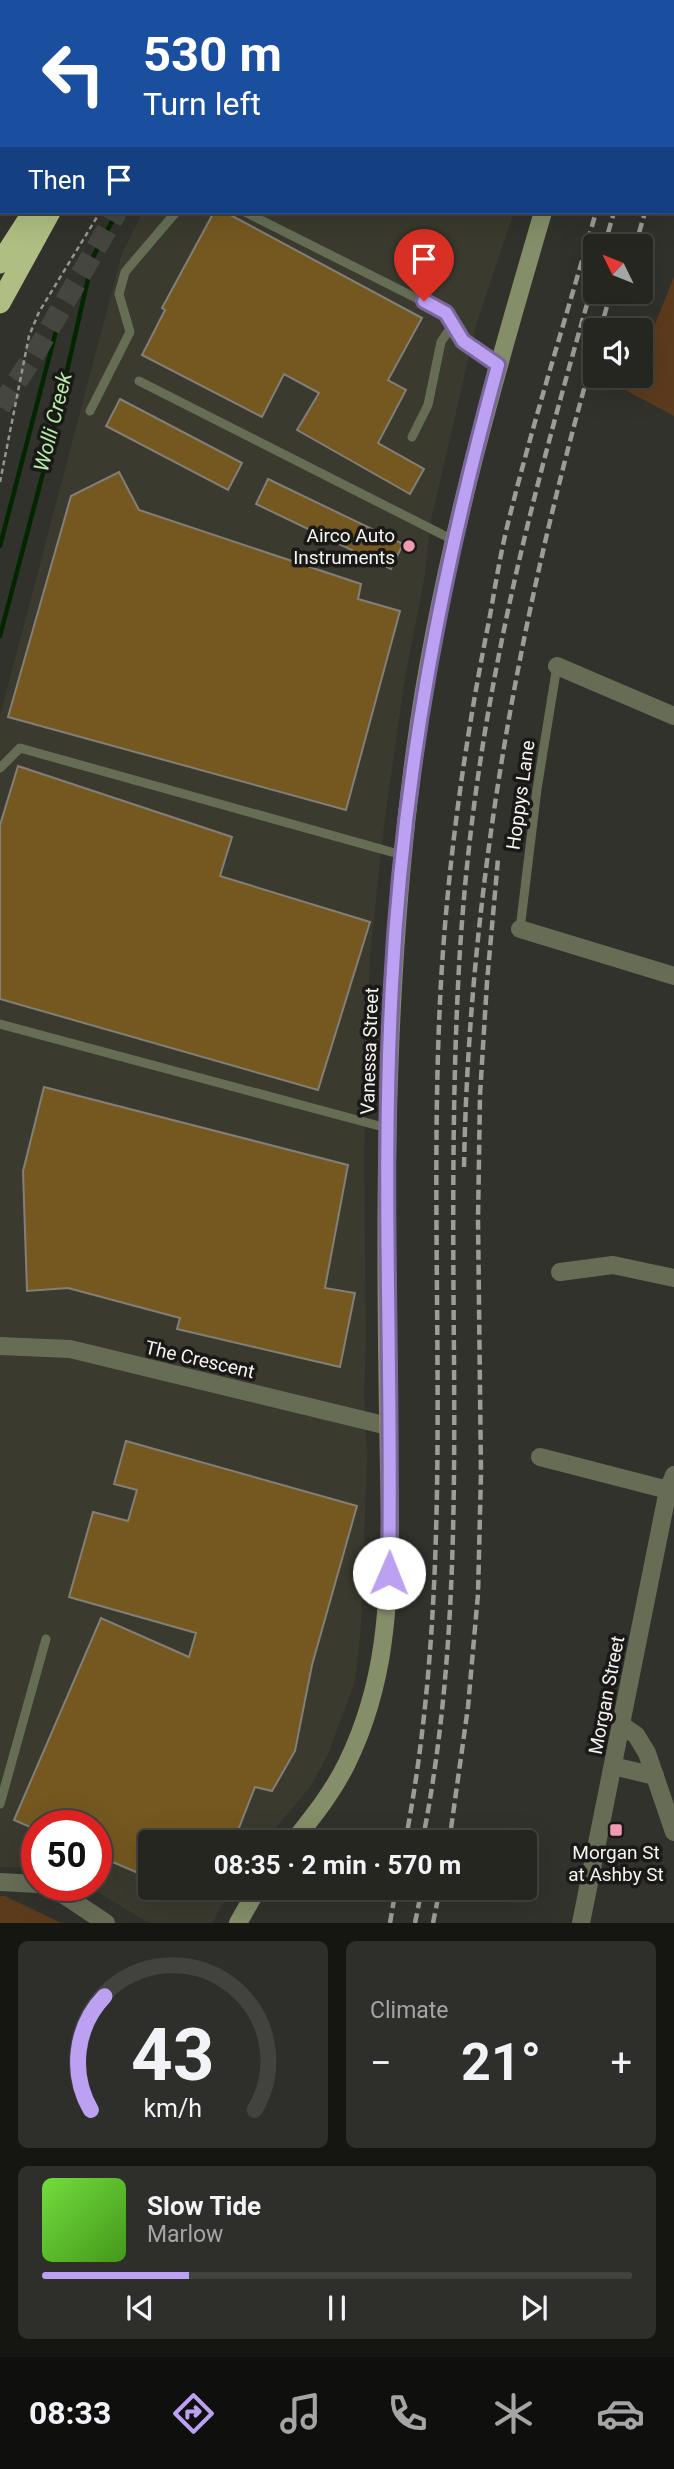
<!DOCTYPE html>
<meta charset="utf-8">
<style>
body{margin:0;font-family:Roboto,sans-serif;background:#2e2e2a;color:#f1f3f6;height:100vh;display:flex;flex-direction:column;font-size:26px;white-space:nowrap}
*{box-sizing:border-box;margin:0}
p{font-size:23px;color:#a4a5a5}
.icon{flex:none;width:38px;height:38px;fill:none;stroke:currentColor;stroke-width:2;stroke-linecap:round;stroke-linejoin:round}
.map{position:relative;height:1923px;overflow:hidden}
.details{display:flex;flex-direction:column;gap:18px;padding:18px;background:#151512;flex:1}
.details>*{flex:none}
.top-card{position:absolute;left:0px;top:0px;width:676px;height:214px;box-shadow:0 7px 28px #0002,0 0 0 2px #42433f;background:#1a4fa0;color:#fff;overflow:hidden}
.needle{width:46px;rotate:313deg}
.controls{position:absolute;left:583px;top:234px;display:grid;gap:14px}
.controls a{display:grid;place-items:center;width:70px;height:70px;border-radius:7px;background:#262621;box-shadow:0 7px 28px #0002,0 0 0 2px #42433f;font-size:35px}
.speed{position:absolute;left:21px;top:1810px;display:flex;gap:14px;font-size:35px;font-weight:700;text-align:center}
.speed>*{display:grid;place-content:center;width:91px;height:91px;border-radius:50%;background:#262621;box-shadow:0 7px 28px #0002,0 0 0 2px #42433f;line-height:1}
.speed .limit{border:10px solid #d22;background:#fff;color:#111}
.pin{position:absolute;display:grid;place-items:center;width:60px;height:60px;color:#fff;margin:-72px -30px;border-radius:50% 50% 50% 0;rotate:-45deg;box-shadow:0 0 7px #0007}
.pin .icon{rotate:45deg}
.me{position:absolute;width:77px;margin:-38px;rotate:1deg;stroke-linejoin:round;filter:drop-shadow(0 0 5px #0008)}
.turn{display:flex;align-items:center;gap:24px;height:147px;padding:0 28px;font-size:32px}
.turn .icon{width:91px;height:91px;stroke-width:2.5}
.turn b{display:block;font-size:49px;line-height:60px}
.then{display:flex;align-items:center;height:66px;padding:0 28px;background:#0003;gap:14px;font-size:26px}
.big{font-size:52px;font-weight:700;line-height:1.1}
.details .widget{flex:1;display:flex;flex-direction:column;justify-content:center;gap:10px;min-width:0;padding:0 24px;border-radius:10px;background:#2e2e2a}
.details .dial{align-items:center;gap:0}
.dial svg{height:182px;overflow:visible;fill:none;stroke:#42433f;stroke-width:7;stroke-linecap:round;text-anchor:middle}
.dial text{fill:#f1f3f6;stroke:none}
.song{display:flex;align-items:center;gap:21px}
.cover{width:84px;height:84px;border-radius:10px;background:linear-gradient(135deg,hsl(100 70% 55%),hsl(100 70% 35%))}
.played{height:7px;border-radius:4px;background:linear-gradient(90deg,#bca0f2 25%,#42433f 25%)}
.keys{display:flex;justify-content:space-around;direction:ltr}
.heat{display:flex;justify-content:space-between;align-items:center;font-size:38px;direction:ltr}
.details .tiles{flex:1;display:grid;gap:18px;grid-template-columns:1fr 1fr}
.widget:last-child{grid-column:span 2}
.trip{position:absolute;left:138px;top:1830px;width:399px;height:70px;border-radius:7px;background:#262621;box-shadow:0 7px 28px #0002,0 0 0 2px #42433f;font-weight:700;line-height:70px;text-align:center}
.tabs{display:flex;height:112px;justify-content:space-around;align-items:center;background:#0f0f0d;color:#a4a5a5}
.tabs .icon{width:49px;height:49px}
.tabs .selected{color:#bca0f2}
.tabs b{font-size:32px;color:#f1f3f6}
.map>svg:first-child{display:block}
.built{fill:#3b3a2e}
.green{fill:#5c3b1c}
.lines{fill:none;stroke-linecap:round;stroke-linejoin:round}
.stream{stroke:#032600;stroke-width:4.5}
.building{fill:#755820;stroke:#827f79;stroke-width:2}
.motorway-tunnel{stroke:#464640;stroke-width:21;stroke-dasharray:21 10;stroke-linecap:butt}
.path{stroke:#969691;stroke-width:2.5;stroke-dasharray:5 3.5;stroke-linecap:butt}
.service{stroke:#676d55;stroke-width:9}
.minor{stroke:#676d55;stroke-width:18}
.tertiary{stroke:#676d55;stroke-width:18}
.secondary{stroke:#848e68;stroke-width:18}
.motorway{stroke:#afbf83;stroke-width:21}
.rail{stroke:#9d9d98;stroke-width:4.5;stroke-dasharray:10 5;stroke-linecap:butt}
.route-casing{stroke:#7a689d;stroke-width:18}
.route{stroke:#bca0f2;stroke-width:12}
.poi-dot{fill:#f19ab1;stroke:#1a1917;stroke-width:2.5}
.labels{text-anchor:middle;stroke-width:7;stroke-linejoin:round;paint-order:stroke}
.poi-label{font-size:19px;fill:#f5f5f1;stroke:#1a1917;text-anchor:end}
.street-label{font-size:19px;fill:#f5f5f1;stroke:#1a1917}
.water-label{font-size:21px;font-style:italic;fill:#b5efa7;stroke:#1a1917}
</style>
<div class="map">
<svg width="674" height="1923" viewBox="0 0 674 1923">
<rect width="100%" height="100%" fill="#32322c"/>
<g class="built">
<path d="M0,0H87L86,2H2L0,152Z"/>
<path d="M143,212H514L477,322L431,520L424,580L405,678L383,833L370,956L364,1154L366,1339L364,1396L367,1457L361,1626L355,1681L329,1752L311,1786L263,1843H150V1888H232L212,1923H149L86,1885H96V1825H37V1867H0V716L122,253Z"/>
</g>
<g class="green">
<path d="M674,277V416L627,391L633,376H640L641,359Z"/>
<path d="M0,1896H5L61,1923H0Z"/>
</g>
<g class="lines">
<g class="stream">
<path d="M226,2L227,0"/>
<path d="M0,546L56,331"/>
<path d="M0,636L47,458L93,257L117,212"/>
</g>
</g>
<g class="building">
<path d="M214,212H225L422,318L388,380L406,390L378,443L424,469L410,494L297,430L319,393L284,374L262,417L142,355L165,310L162,308Z"/>
<path d="M120,399L242,463L228,490L106,426Z"/>
<path d="M119,472L139,510L361,584L358,599L400,611L346,810L8,717L71,496Z"/>
<path d="M268,479L403,544L391,569L256,504Z"/>
<path d="M18,766L232,837L220,876L370,922L318,1090L0,999V825Z"/>
<path d="M44,1087L348,1165L325,1288L355,1293L340,1367L177,1329L180,1318L68,1288L27,1291L23,1171Z"/>
<path d="M126,1441L357,1506L312,1665L295,1751L272,1791L255,1787L233,1843H150V1878L96,1855V1825H37V1830L14,1820L101,1618L189,1657L196,1633L69,1597L93,1512L128,1521L137,1490L114,1484Z"/>
</g>
<g class="lines">
<g class="motorway-tunnel">
<path d="M138,2L139,0"/>
<path d="M238,2L239,0"/>
<path d="M0,407L33,357L117,212"/>
</g>
<g class="path">
<path d="M92,2L93,0"/>
<path d="M209,2L210,0"/>
<path d="M0,164L2,161"/>
<path d="M0,482L29,336L39,312L100,212"/>
</g>
<g class="service">
<path d="M331,2L337,0"/>
<path d="M245,212L446,313L463,341L498,365"/>
<path d="M139,381L453,540"/>
<path d="M90,411L130,332L119,294L125,272L176,212"/>
<path d="M412,437L428,405L441,342L453,324"/>
<path d="M0,768L20,748L402,855"/>
<path d="M520,929L537,789L557,666"/>
<path d="M0,1024L387,1128"/>
<path d="M0,1804L46,1639"/>
</g>
<g class="minor">
<path d="M557,666L674,716"/>
<path d="M520,929L674,976"/>
<path d="M560,1272L613,1265L674,1278"/>
<path d="M0,1346L70,1349L388,1426"/>
<path d="M540,1457L668,1490"/>
<path d="M621,1725L636,1735L647,1753L674,1832"/>
<path d="M613,1766L655,1776"/>
<path d="M0,1882L37,1884"/>
<path d="M49,1885L106,1923"/>
</g>
<path class="tertiary" d="M581,1923L668,1490L674,1475"/>
<g class="secondary">
<path d="M472,0L475,2"/>
<path d="M292,1843C312,1818 333,1792 347,1763C386,1683 388,1609 390,1522C385,1264 380,1006 415,750C440,566 491,389 543,212"/>
<path d="M238,1923L258,1888"/>
</g>
<g class="motorway">
<path d="M120,2L121,0"/>
<path d="M164,2L165,0"/>
<path d="M0,202L2,199"/>
<path d="M0,263L33,212"/>
<path d="M0,303L50,212"/>
</g>
<g class="rail">
<path d="M654,2L655,0"/>
<path d="M672,2L673,0"/>
<path d="M674,74V73"/>
<path d="M674,115V114"/>
<path d="M604,247L614,212"/>
<path d="M635,247L645,212"/>
<path d="M600,331L611,292"/>
<path d="M464,1167C469,890 519,615 595,350"/>
<path d="M405,1843C460,1558 425,1269 441,982C448,861 465,740 489,621C495,588 500,555 508,523C534,418 567,315 596,212"/>
<path d="M422,1843C454,1683 455,1521 454,1359C453,1235 452,1110 458,986C463,880 476,773 496,670C521,537 558,406 595,276"/>
<path d="M449,1843L468,1707L478,1594L481,1473L478,1220L480,1095L487,982L498,859"/>
<path d="M390,1923L396,1888"/>
<path d="M415,1923L422,1888"/>
<path d="M433,1923L440,1888"/>
</g>
</g>
<g class="lines">
<g class="route-casing">
<path id="route" d="M389,1573C393,1377 381,1181 392,985C403,772 442,570 498,365L463,341L446,313L424,301"/>
</g>
<use href="#route" class="route"/>
</g>
<g class="poi-dot">
<circle cx="409" cy="546" r="7"/>
<rect x="609" y="1823" width="14" height="14" rx="3.5"/>
</g>
<g class="labels">
<g class="poi-label">
<text x="395" y="542">Airco Auto<tspan x="395" dy="22">Instruments</tspan></text>
<text x="616" y="1859" text-anchor="middle">Morgan St<tspan x="616" dy="22">at Ashby St</tspan></text>
</g>
<g class="street-label">
<text transform="translate(520 795) rotate(-82)" y="7">Hoppys Lane</text>
<text transform="translate(369 1051) rotate(-88)" y="7">Vanessa Street</text>
<text transform="translate(200 1359) rotate(13)" y="7">The Crescent</text>
<text transform="translate(606 1695) rotate(-79)" y="7">Morgan Street</text>
</g>
<g class="water-label">
<text transform="translate(53 422) rotate(-76)" y="7">Wolli Creek</text>
</g>
</g>
</svg>
<div class="controls">
<a><svg class="needle" viewBox="-14 -14 28 28"><path d="M0-13l5 13h-10z" fill="#e53935"/><path d="M0 13l5-13h-10z" fill="#a4a5a5"/></svg></a>
<a><svg class="icon" aria-label="sound" viewBox="0 0 24 24"><path d="M4 9h4l5-4v14l-5-4H4zM17 9q2 3 0 6"/></svg></a>
</div>
<div class="speed"><div class="limit">50</div></div>
<div class="pin" style="left:424px;top:301px;background:#d93025"><svg class="icon" aria-label="arrive" viewBox="0 0 24 24"><path d="M6 21V4h12l-3 4 3 4H6"/></svg></div>
<svg class="me" style="left:389px;top:1573px" viewBox="-20 -20 40 40"><circle r="19" fill="#fff"/><path d="M0-13L10 11 0 6-10 11z" fill="#bca0f2"/></svg>
<div class="trip">08:35 · 2 min · 570 m</div>
<div class="top-card">
<div class="turn"><svg class="icon" aria-label="left" viewBox="0 0 24 24"><path d="M17 20v-9H6M10 6l-5 5 5 5"/></svg><div><b>530 m</b>Turn left</div></div>
<div class="then">Then<svg class="icon" aria-label="arrive" viewBox="0 0 24 24"><path d="M6 21V4h12l-3 4 3 4H6"/></svg></div>
</div>
</div>
<section class="details">
<div class="tiles">
<div class="widget dial"><svg viewBox="0 0 100 80">
<path d="M14 69A42 42 0 1 1 86 69"/>
<path d="M14 69A42 42 0 0 1 20 19" stroke="#bca0f2"/>
<text x="50" y="56" font-size="32" font-weight="700">43</text>
<text x="50" y="72" font-size="11">km/h</text>
</svg></div>
<div class="widget"><p>Climate</p>
<div class="heat"><a>−</a><b class="big">21°</b><a>+</a></div>
</div>
<div class="widget">
<div class="song"><i class="cover"></i><div><b>Slow Tide</b><p>Marlow</p></div></div>
<div class="played"></div>
<div class="keys"><svg class="icon" aria-label="previous" viewBox="0 0 24 24"><path d="M18 5L8 12l10 7zM5 5v14"/></svg><svg class="icon" aria-label="pause" viewBox="0 0 24 24"><path d="M8 5v14M16 5v14"/></svg><svg class="icon" aria-label="next" viewBox="0 0 24 24"><path d="M6 5l10 7-10 7zM19 5v14"/></svg></div>
</div>
</div>
</section>
<nav class="tabs">
<b>08:33</b>
<svg class="icon selected" aria-label="directions" viewBox="0 0 24 24"><path d="M12 3l9 9-9 9-9-9zM9 14v-3h6M13 9l2 2-2 2"/></svg>
<svg class="icon" aria-label="music" viewBox="0 0 24 24"><path d="M9 18V5l10-2v13"/><circle cx="6" cy="18" r="3"/><circle cx="16" cy="16" r="3"/></svg>
<svg class="icon" aria-label="phone" viewBox="0 0 24 24"><path d="M5 4h4l2 5-3 2q2 4 5 5l2-3 5 2v4C11 20 4 13 5 4z"/></svg>
<svg class="icon" aria-label="climate" viewBox="0 0 24 24"><path d="M12 3v18M4 7l16 10M4 17L20 7"/></svg>
<svg class="icon" aria-label="car" viewBox="0 0 24 24"><path d="M5 17H2v-5l4-1 3-4h7l3 4 3 1v5h-3M9 17h6M6 11h13"/><circle cx="7" cy="17" r="2"/><circle cx="17" cy="17" r="2"/></svg>
</nav>
